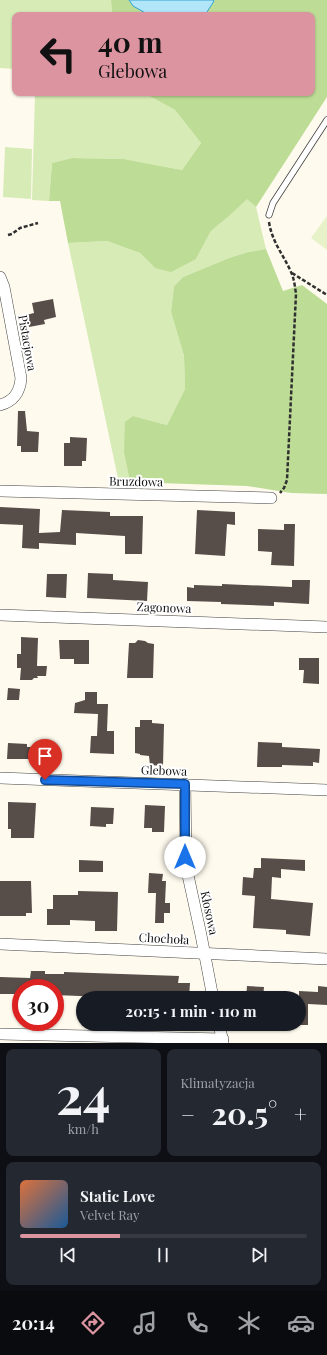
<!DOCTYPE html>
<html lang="pl">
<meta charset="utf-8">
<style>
body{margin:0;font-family:"Playfair Display",serif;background:#242831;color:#f1f3f6;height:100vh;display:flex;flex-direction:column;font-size:15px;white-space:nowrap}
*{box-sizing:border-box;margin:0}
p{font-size:13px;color:#9ea1a6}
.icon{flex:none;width:22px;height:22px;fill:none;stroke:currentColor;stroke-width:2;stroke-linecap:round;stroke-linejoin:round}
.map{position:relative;height:1043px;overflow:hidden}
.drawer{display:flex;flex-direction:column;gap:6px;padding:6px;background:#0d0f14;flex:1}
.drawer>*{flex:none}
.hud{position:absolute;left:12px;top:12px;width:303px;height:84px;border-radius:8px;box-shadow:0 1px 3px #0004;background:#dc94a1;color:#111;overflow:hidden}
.speed{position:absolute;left:12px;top:979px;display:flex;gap:8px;font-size:20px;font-weight:700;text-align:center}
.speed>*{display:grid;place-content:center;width:52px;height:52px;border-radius:50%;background:#171b24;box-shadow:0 1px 3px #0004;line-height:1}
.speed .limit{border:6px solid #d22;background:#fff;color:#111}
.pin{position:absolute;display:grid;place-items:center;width:34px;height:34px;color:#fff;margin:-41px -17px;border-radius:50% 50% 50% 0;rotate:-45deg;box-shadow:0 0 4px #0007}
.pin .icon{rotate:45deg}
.me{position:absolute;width:44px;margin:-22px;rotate:0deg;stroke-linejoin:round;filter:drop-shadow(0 0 3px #0008)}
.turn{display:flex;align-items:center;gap:14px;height:84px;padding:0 20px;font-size:18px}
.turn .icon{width:52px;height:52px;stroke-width:2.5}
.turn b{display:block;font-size:28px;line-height:34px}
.big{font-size:30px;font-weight:700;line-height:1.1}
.drawer .card{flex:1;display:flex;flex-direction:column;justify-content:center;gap:6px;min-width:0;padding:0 14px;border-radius:8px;background:#242831}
.drawer .dial{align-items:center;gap:0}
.dial b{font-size:52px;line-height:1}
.song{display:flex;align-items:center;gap:12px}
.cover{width:48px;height:48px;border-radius:6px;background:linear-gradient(135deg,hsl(20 70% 55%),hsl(210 70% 35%))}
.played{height:4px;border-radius:2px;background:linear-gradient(90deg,#dc94a1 35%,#363941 35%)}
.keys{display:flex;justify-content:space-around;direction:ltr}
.heat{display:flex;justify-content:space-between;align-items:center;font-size:22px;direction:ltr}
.drawer .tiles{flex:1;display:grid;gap:6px;grid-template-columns:1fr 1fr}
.card:last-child{grid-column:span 2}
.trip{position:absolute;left:76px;top:991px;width:230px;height:40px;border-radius:20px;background:#171b24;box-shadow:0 1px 3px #0004;font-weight:700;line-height:40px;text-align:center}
.tab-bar{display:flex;height:64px;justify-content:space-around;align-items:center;background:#090b0e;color:#9ea1a6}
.tab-bar .icon{width:28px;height:28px}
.tab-bar .active{color:#dc94a1}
.tab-bar b{font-size:18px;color:#f1f3f6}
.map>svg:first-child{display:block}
.green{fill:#d7ebb6}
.forest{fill:#bddc95}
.pitch{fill:#e8f2c8}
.water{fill:#b1e5f8;stroke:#35a4d2}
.building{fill:#574d49}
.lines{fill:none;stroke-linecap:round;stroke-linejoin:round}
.lane-casing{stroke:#414141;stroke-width:7}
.street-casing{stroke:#414141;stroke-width:12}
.path{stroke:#303030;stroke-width:2.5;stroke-dasharray:4 2;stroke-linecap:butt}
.lane{stroke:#fff;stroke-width:5.5}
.street{stroke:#fff;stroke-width:11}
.route-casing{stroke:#114b97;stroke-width:10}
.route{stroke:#1a73e8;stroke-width:7}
.labels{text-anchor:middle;stroke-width:4;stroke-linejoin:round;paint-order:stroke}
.street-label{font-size:12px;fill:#0e0e0e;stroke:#fff}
</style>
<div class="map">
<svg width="327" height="1043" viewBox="0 0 327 1043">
<rect width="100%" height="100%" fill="#fffaee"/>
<g class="green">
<path d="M0,0H111L112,15H15V69L0,68Z"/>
<path d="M35,93H144L175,110L201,143L182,170L124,159L72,158L52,163L49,201L32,200Z"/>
<path d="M5,147L32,149L31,199L3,197Z"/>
<path d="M247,198L256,207L266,249L248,252L229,258L183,277L174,286L171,312L184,356L185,389L167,425L133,416L124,453L130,482L119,483L68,243L107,241L140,253L155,268L196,259L211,231L228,217Z"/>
</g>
<g class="forest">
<path d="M111,0H327V97L256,207L247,199L228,217L211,231L196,259L171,272L155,268L140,253L107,241L68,243L60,201H49L52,163L72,158L124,159L182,170L201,143L175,110L144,93H312V15H112Z"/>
<path d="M266,249L283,291L302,285L327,304V494L291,493L247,486L130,482L124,453L125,422L133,416L167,425L185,389L184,356L171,312L174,286L183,277L229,258L248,252Z"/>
</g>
<path class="pitch" d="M327,216V250L311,238Z"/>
<path class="water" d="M129,0H213L214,1L205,15H149L133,6Z"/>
<g class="building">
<path d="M53,299L56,317L44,320L45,324L29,327L26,315L34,313L32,303Z"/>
<path d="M18,411H25L27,431L39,432L38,452H21V446H17Z"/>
<path d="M70,437L87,438L86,461H82V466H64V443H70Z"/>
<path d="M0,507L40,509L39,533L60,532L62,510L110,512V516H143L142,554H125V536L76,533V545L39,543V549L22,548L23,525L0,524Z"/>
<path d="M197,510L235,512V525L227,524L225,556L195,554Z"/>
<path d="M284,524H295L294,566L271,565L272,552L258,551V529L284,530Z"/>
<path d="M88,573L113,574V580L148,582L147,601L87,598Z"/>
<path d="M47,574H67L66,598L46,597Z"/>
<path d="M292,580H310L309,604L274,602V606L221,604V602L187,601V587L194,588V585L222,586V584L292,587Z"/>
<path d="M21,637L38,638L37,666H47L46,676H37L38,678H34L32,680H20L21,668H17V654H21Z"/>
<path d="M59,640H89V664H74V659H60Z"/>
<path d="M138,640L145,641L148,643L154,644L153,678H127L129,643H135Z"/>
<path d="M299,658H319V684L303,683L304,670H299Z"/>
<path d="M8,688L20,689L19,700H7Z"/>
<path d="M85,692H97V704H108L107,731H114V754L90,753L91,736H97L98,714L74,713L75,703L85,700Z"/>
<path d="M140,720H152V723L164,724L163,766L150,765L149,756L140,755V754L135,753V727H140Z"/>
<path d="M258,742L282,743V747L320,749L319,763L313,762V766L282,765V767H257Z"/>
<path d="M8,743L27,744V747H34L33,759H7Z"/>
<path d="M8,802L36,803L34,838H11V829H8Z"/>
<path d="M145,805L165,806L164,832H152V828H144Z"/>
<path d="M91,807L114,808L113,824H106V827L90,826Z"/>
<path d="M261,858L305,860V871L281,869V878L272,877L271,899L313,903L310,936L286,934V930L253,928L255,896L242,895L243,877L253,878L254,868H261Z"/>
<path d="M79,860L103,861V872H79Z"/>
<path d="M149,873L163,874L162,881H166L165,903H170V913H164V923H155L156,893H148Z"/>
<path d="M0,881H31L32,913H26V916H0Z"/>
<path d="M78,891L118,892L117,931H95V921L70,920V925H47V909H53V895H78Z"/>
<path d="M31,971H45V974H64V972L179,976L178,983H190L189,998H129L55,995V988H21V994H0V977L30,978Z"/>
<path d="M247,986L264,987L263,998H246Z"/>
<path d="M318,986L327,987V1005L308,1004V1025H299V991L318,992Z"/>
</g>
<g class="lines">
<g class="lane-casing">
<path id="lane" d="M269,215L273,203L327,120"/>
</g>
<g class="street-casing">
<g id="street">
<path d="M0,277L4,287L21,378C20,392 14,401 0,405"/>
<path d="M0,491L271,498"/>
<path d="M0,615L327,627"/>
<path d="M0,778L327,790"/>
<path d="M185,784L186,866L201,935L213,998"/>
<path d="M0,944L327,959"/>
<path d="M219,1024L223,1043"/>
<path d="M0,1034L223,1039"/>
</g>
</g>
<g class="path">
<path d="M269,222C272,242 283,254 291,272C294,278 295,287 296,294L287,480L284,488L280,493"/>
<path d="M8,235L12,234L20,228L38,223"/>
<path d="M292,273L327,295"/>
</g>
<use href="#lane" class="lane"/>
<use href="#street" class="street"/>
</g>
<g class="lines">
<g class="route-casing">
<path id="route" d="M45,780L185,784V857"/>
</g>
<use href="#route" class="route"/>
</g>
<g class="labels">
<g class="street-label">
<text transform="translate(27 343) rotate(80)" y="4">Pistacjowa</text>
<text transform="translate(136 482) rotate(1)" y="4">Bruzdowa</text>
<text transform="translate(164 608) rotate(2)" y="4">Zagonowa</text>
<text transform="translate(164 771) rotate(2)" y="4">Glebowa</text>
<text transform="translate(209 913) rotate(78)" y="4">Kłosowa</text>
<text transform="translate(164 939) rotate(3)" y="4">Chochoła</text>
</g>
</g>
</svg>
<div class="speed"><div class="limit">30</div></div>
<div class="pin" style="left:45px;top:780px;background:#d93025"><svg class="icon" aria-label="arrive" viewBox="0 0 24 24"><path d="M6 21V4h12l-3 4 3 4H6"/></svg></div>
<svg class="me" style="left:185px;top:857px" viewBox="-20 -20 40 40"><circle r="19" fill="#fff"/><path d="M0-13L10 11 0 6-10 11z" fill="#1a73e8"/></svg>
<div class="trip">20:15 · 1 min · 110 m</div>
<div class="hud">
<div class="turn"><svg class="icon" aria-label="left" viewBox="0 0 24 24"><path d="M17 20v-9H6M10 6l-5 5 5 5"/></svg><div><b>40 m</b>Glebowa</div></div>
</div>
</div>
<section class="drawer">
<div class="tiles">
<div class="card dial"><b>24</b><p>km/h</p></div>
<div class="card"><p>Klimatyzacja</p>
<div class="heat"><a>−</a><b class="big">20.5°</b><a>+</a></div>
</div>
<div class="card">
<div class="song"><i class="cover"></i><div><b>Static Love</b><p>Velvet Ray</p></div></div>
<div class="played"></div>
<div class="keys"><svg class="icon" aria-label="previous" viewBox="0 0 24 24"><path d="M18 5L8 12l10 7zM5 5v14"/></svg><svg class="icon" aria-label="pause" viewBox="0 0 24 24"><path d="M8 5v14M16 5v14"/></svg><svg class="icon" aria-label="next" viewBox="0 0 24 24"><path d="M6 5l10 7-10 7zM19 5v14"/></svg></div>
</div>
</div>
</section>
<nav class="tab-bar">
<b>20:14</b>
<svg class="icon active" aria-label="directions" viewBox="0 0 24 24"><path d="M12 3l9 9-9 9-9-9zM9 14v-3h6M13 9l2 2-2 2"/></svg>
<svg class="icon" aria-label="music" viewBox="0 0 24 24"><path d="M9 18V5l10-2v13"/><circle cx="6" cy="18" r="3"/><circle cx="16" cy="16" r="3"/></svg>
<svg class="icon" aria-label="phone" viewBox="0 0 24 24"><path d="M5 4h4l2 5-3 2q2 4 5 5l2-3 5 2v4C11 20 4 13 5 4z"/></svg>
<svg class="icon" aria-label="climate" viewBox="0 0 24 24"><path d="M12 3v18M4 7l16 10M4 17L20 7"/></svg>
<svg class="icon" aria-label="car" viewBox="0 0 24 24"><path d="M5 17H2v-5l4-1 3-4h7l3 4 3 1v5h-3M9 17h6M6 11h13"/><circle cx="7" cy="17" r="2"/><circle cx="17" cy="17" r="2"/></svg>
</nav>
